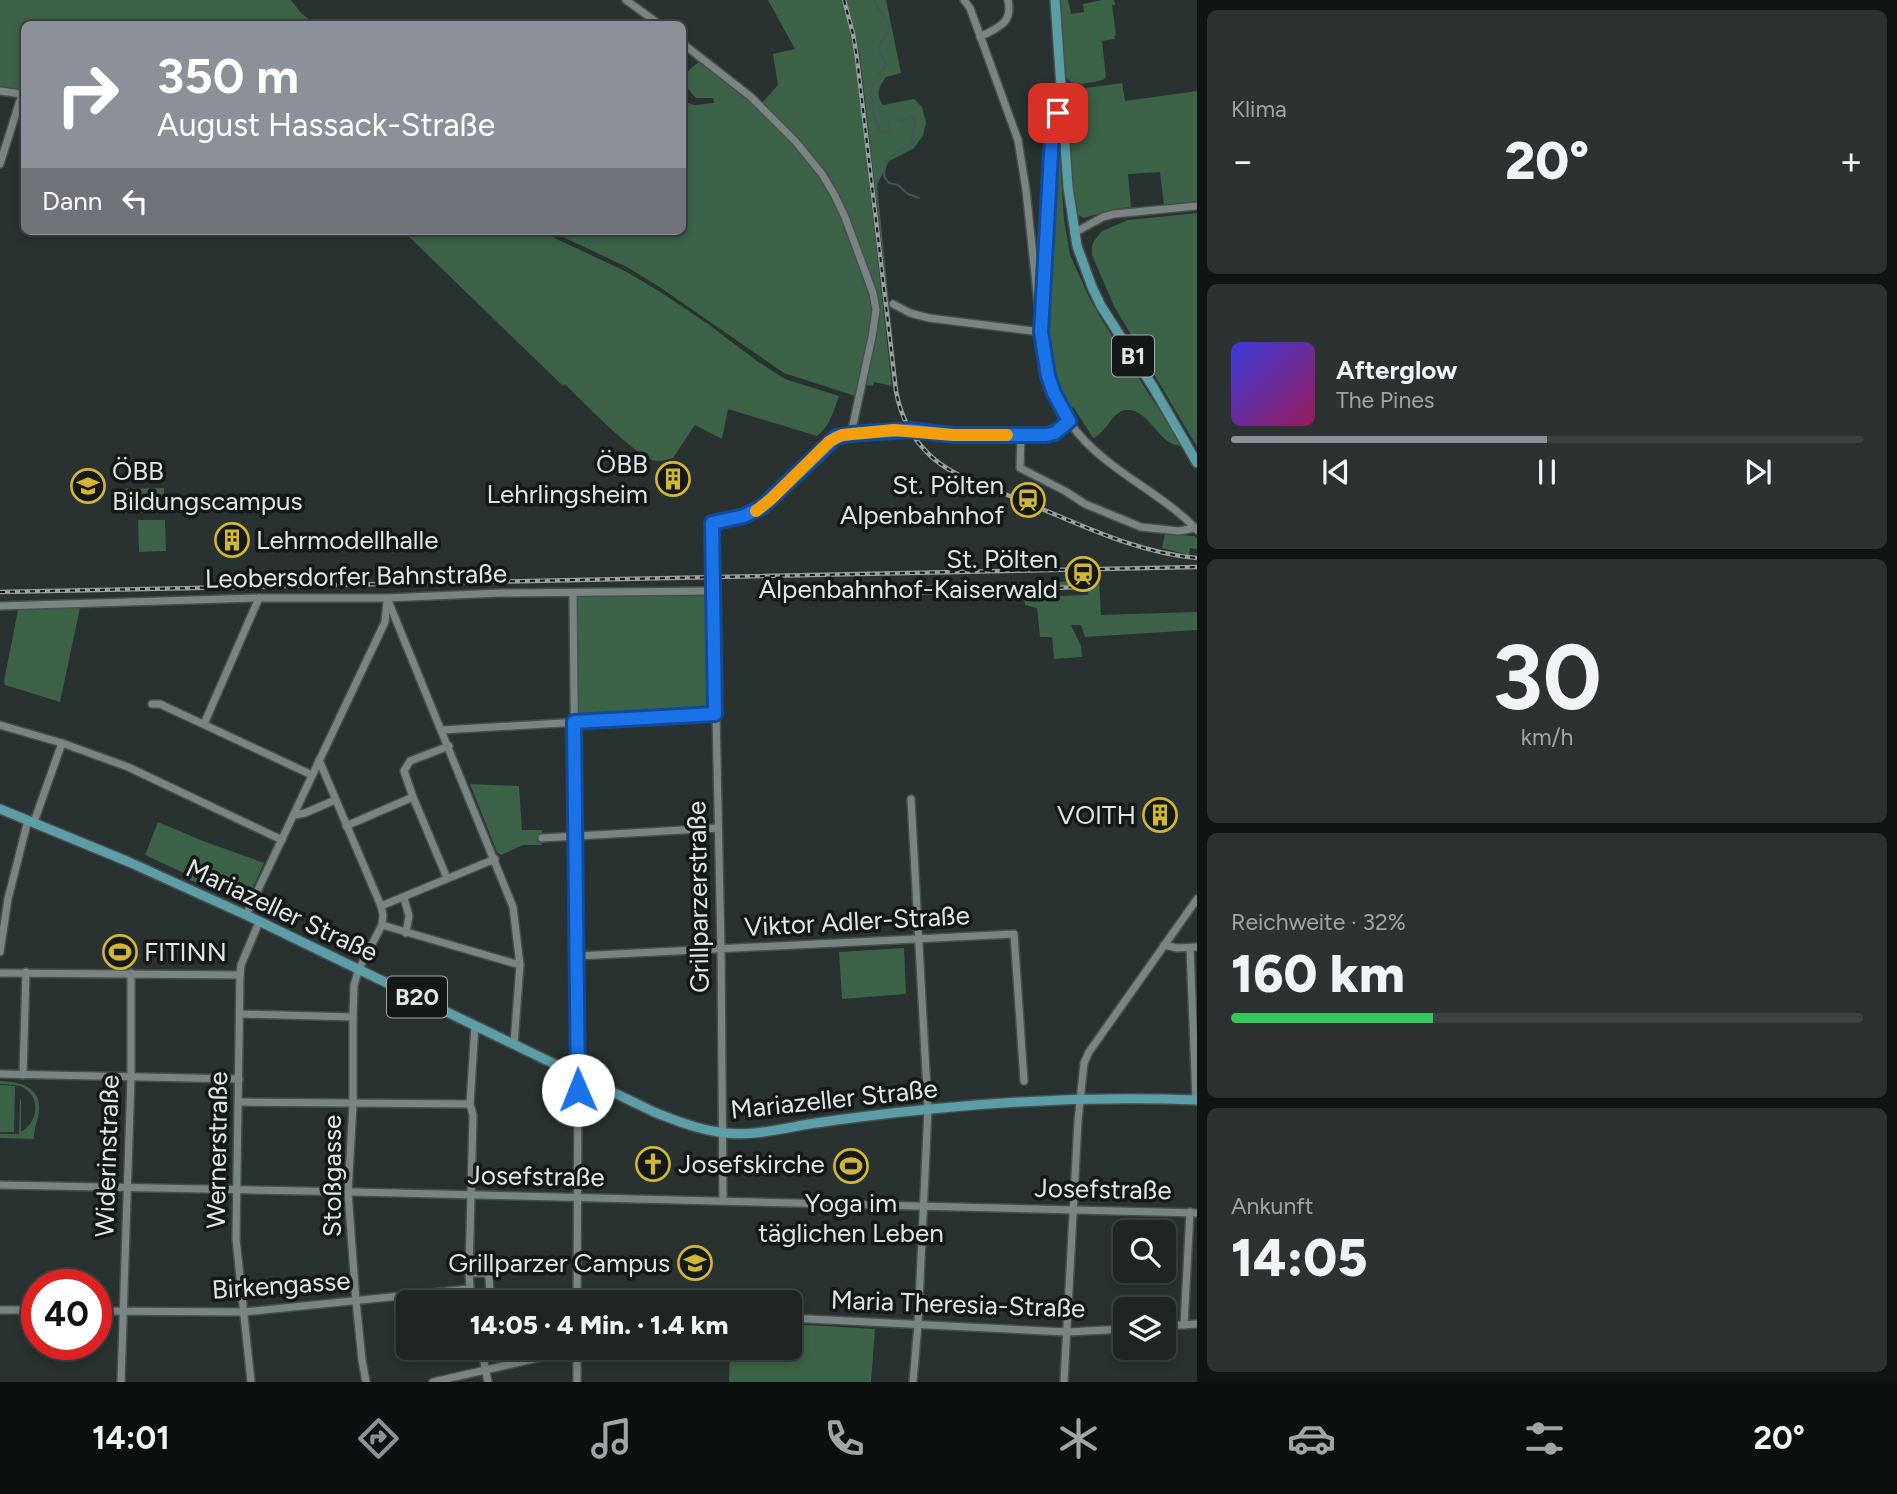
<!DOCTYPE html>
<html lang="de">
<meta charset="utf-8">
<style>
body{margin:0;font-family:Figtree,sans-serif;background:#2c3132;color:#f1f3f6;height:100vh;display:flex;flex-direction:column;font-size:26px;white-space:nowrap}
*{box-sizing:border-box;margin:0}
p{font-size:23px;color:#a1a5a7}
.icon{flex:none;width:38px;height:38px;fill:none;stroke:currentColor;stroke-width:2;stroke-linecap:round;stroke-linejoin:round}
.map{position:relative;flex:1;overflow:hidden}
.drawer{display:flex;flex-direction:column;gap:10px;padding:10px;background:#111414;width:700px}
.drawer>*{flex:none}
.top-card{position:absolute;left:21px;top:21px;width:665px;height:214px;border-radius:10px;box-shadow:0 4px 10px #0003,0 0 0 2px #3c4242;background:#8c9099;color:#fff;overflow:hidden}
.fabs{position:absolute;left:1113px;top:1220px;display:grid;gap:14px}
.fabs a{display:grid;place-items:center;width:63px;height:63px;border-radius:10px;background:#1f2525;box-shadow:0 4px 10px #0003,0 0 0 2px #3c4242;font-size:35px}
.speed{position:absolute;left:21px;top:1269px;display:flex;gap:14px;font-size:35px;font-weight:700;text-align:center}
.speed>*{display:grid;place-content:center;width:91px;height:91px;border-radius:50%;background:#1f2525;box-shadow:0 4px 10px #0003,0 0 0 2px #3c4242;line-height:1}
.speed .limit{border:10px solid #d22;background:#fff;color:#111}
.pin{position:absolute;display:grid;place-items:center;width:60px;height:60px;color:#fff;margin:-30px;border-radius:14px;box-shadow:0 4px 10px #0006}
.me{position:absolute;width:77px;margin:-38px;rotate:359deg;stroke-linejoin:round;filter:drop-shadow(0 0 5px #0008)}
.turn{display:flex;align-items:center;gap:24px;height:147px;padding:0 21px;font-size:32px}
.turn .icon{width:91px;height:91px;stroke-width:2.5}
.turn b{display:block;font-size:49px;line-height:60px}
.then{display:flex;align-items:center;height:66px;padding:0 21px;background:#0003;gap:14px;font-size:26px}
.big{font-size:52px;font-weight:800;line-height:1.1}
.drawer .tile{flex:1;display:flex;flex-direction:column;justify-content:center;gap:10px;min-width:0;padding:0 24px;border-radius:10px;background:#2c3132}
.drawer .dial{align-items:center;gap:0}
.dial b{font-size:91px;line-height:1}
.song{display:flex;align-items:center;gap:21px}
.cover{width:84px;height:84px;border-radius:10px;background:linear-gradient(135deg,hsl(240 70% 55%),hsl(330 70% 35%))}
.played{height:7px;border-radius:4px;background:linear-gradient(90deg,#8c9099 50%,#3c4242 50%)}
.keys{display:flex;justify-content:space-around;direction:ltr}
.heat{display:flex;justify-content:space-between;align-items:center;font-size:38px;direction:ltr}
.charge{height:10px;border-radius:5px;background:linear-gradient(90deg,#34c759 32%,#3c4242 0)}
.trip{position:absolute;left:396px;top:1290px;width:406px;height:70px;border-radius:10px;background:#1f2525;box-shadow:0 4px 10px #0003,0 0 0 2px #3c4242;font-weight:800;line-height:70px;text-align:center}
.menu{display:flex;height:112px;justify-content:space-around;align-items:center;background:#0c0f0f;color:#a1a5a7}
.menu .icon{width:49px;height:49px}
.menu .active{color:#8c9099}
.menu b{font-size:32px;color:#f1f3f6}
main{display:flex;flex:1;min-height:0}
.map>svg:first-child{display:block}
.green{fill:#3c6248}
.lines{fill:none;stroke-linecap:round;stroke-linejoin:round}
.stream{stroke:#44565d;stroke-width:2}
.minor-casing{stroke:#474f4e;stroke-width:10}
.major-casing{stroke:#474f4e;stroke-width:12}
.minor{stroke:#7a8483;stroke-width:7}
.major{stroke:#5b9ea8;stroke-width:9}
.rail-casing{stroke:#99a09f;stroke-width:4.5}
.rail{stroke:#141818;stroke-width:2;stroke-dasharray:5;stroke-linecap:butt}
.route-casing{stroke:#114b97;stroke-width:18}
.route{stroke:#1a73e8;stroke-width:12}
.slow{stroke:#f59e0b;stroke-width:12}
.labels{text-anchor:middle;stroke-width:7;stroke-linejoin:round;paint-order:stroke}
.shield{fill:#141818;stroke:#a4a9a8;stroke-width:2}
.shield-label{font-size:24px;font-weight:bold;fill:#e1e7e6}
.poi-label{font-size:26px;fill:#e1e7e6;stroke:#141818;text-anchor:end}
.street-label{font-size:26px;fill:#e1e7e6;stroke:#141818}
</style>
<main>
<div class="map">
<svg width="1197" height="1382" viewBox="0 0 1197 1382">
<rect width="100%" height="100%" fill="#293131"/>
<g class="green">
<path d="M0,0H291L301,13L315,24H24V90L0,89Z"/>
<path d="M768,0H841L848,23L855,58L892,386L874,382L873,386L866,385L879,310L876,292L854,231L843,204L817,162L798,140L762,103L778,85L773,54L795,49Z"/>
<path d="M846,0H886L901,73L886,77C879,87 875,94 883,105L914,99L922,107L926,122L923,136L913,149L889,161L877,185L898,390L860,57L855,34Z"/>
<path d="M1059,0H1068L1071,14L1084,12L1083,4L1102,0H1114L1115,5H1112L1116,35L1114,36L1115,39L1102,41L1106,77L1103,80C1091,82 1072,89 1065,76Z"/>
<path d="M699,62H702L749,99L794,144L813,166L836,206L872,302V321L855,396L784,373L661,288L627,267L550,231H682L683,103H689L694,105L714,103L713,98H696C681,82 680,76 699,62Z"/>
<path d="M1122,83L1125,101L1197,91V202L1164,205L1160,172L1128,174L1131,207L1114,209L1084,218L1078,215L1072,177L1068,94L1073,90Z"/>
<path d="M1056,145H1059L1064,220L1070,255L1089,297L1100,317L1182,446C1179,445 1173,445 1171,443C1156,435 1145,408 1126,410C1111,412 1107,433 1093,438L1074,408L1066,406C1056,385 1050,367 1048,344Z"/>
<path d="M1197,213V447L1114,306L1092,255V246L1094,241L1102,231L1128,220Z"/>
<path d="M403,231H537L548,235L625,271L659,291L708,324L757,361L785,379L839,396C834,410 830,426 817,436L728,409L722,439L695,425L673,458C668,459 661,461 656,461C637,458 581,400 565,384L563,386Z"/>
<path d="M164,488V512L117,513V489Z"/>
<path d="M138,520H165L166,551L139,552Z"/>
<path d="M1165,534L1194,536L1197,538V549L1190,548L1189,555L1162,548Z"/>
<path d="M1099,581L1101,615L1197,612V630L1085,637L1081,625H1071L1081,646L1082,657L1054,659L1052,637H1040L1037,608L1025,605L1024,597L1088,595L1089,585L915,591L841,584L923,585Z"/>
<path d="M712,591L715,714L574,722L573,593Z"/>
<path d="M81,603L60,702L5,685L4,681L19,605Z"/>
<path d="M470,784L519,786L522,830H542V845H523L501,855L497,852Z"/>
<path d="M158,822L203,841L264,863L246,903L190,880L186,874L145,855Z"/>
<path d="M904,948L906,994L842,999L839,952Z"/>
<path d="M0,1081C20,1082 41,1086 39,1111C38,1121 34,1127 34,1139L0,1138V1134H19L20,1099H21V1132C38,1122 42,1097 22,1087C15,1084 7,1085 0,1084Z"/>
<path d="M0,1085L15,1086L14,1132H0Z"/>
<path d="M789,1324L875,1329L871,1382H729L730,1348H789Z"/>
</g>
<g class="lines">
<path class="stream" d="M874,0C877,11 887,16 889,24C892,35 877,40 879,50C880,56 885,59 886,65C882,72 875,77 873,84C869,96 874,126 883,134L888,131L890,118L893,117L902,122L911,116L915,121L912,144C895,155 885,153 884,176L889,183L898,185L908,194L919,198"/>
<g class="minor-casing">
<g id="minor">
<path d="M626,0L659,24"/>
<path d="M964,0L970,8L1018,140L1026,190L1039,313"/>
<path d="M980,37C998,27 1013,24 1008,0"/>
<path d="M682,43L751,97L796,142L822,174L834,194L845,217L873,293L876,310L872,337L851,434"/>
<path d="M0,91L22,94L0,164"/>
<path d="M1063,112L1058,113L1053,119C1051,160 1050,201 1047,242C1043,312 1030,383 1084,440C1117,475 1164,495 1197,530"/>
<path d="M1074,233L1103,217L1114,214L1197,206"/>
<path d="M893,304L910,313L929,318L1041,332"/>
<path d="M1021,435L1020,468L1065,491L1085,504L1141,527L1179,531L1195,528"/>
<path d="M573,593L578,1090L577,1302"/>
<path d="M387,598L513,907L520,965L514,1044"/>
<path d="M0,606L259,598H387L500,593L712,591"/>
<path d="M152,704H160L312,775"/>
<path d="M204,724L259,598"/>
<path d="M0,725L62,743L128,767L282,840"/>
<path d="M442,730L715,714"/>
<path d="M319,760L381,906L383,915L382,925L359,969L354,985L353,1017V1104L348,1192L356,1301L362,1360L366,1382"/>
<path d="M911,799L928,1109L918,1324L913,1382"/>
<path d="M295,815L305,813L335,800"/>
<path d="M34,822L62,743"/>
<path d="M346,826L413,797"/>
<path d="M542,838L718,828"/>
<path d="M447,878L413,797L404,771L410,761L449,746"/>
<path d="M404,898L409,916L406,933"/>
<path d="M381,906L495,859"/>
<path d="M246,915L385,622L387,602"/>
<path d="M382,925L520,965"/>
<path d="M1164,945L1177,948L1197,947"/>
<path d="M1190,948L1196,1100"/>
<path d="M0,952L8,899L28,820"/>
<path d="M577,956L1014,934L1024,1081"/>
<path d="M0,973L240,975"/>
<path d="M240,1014L353,1017"/>
<path d="M0,1074L239,1079"/>
<path d="M23,1075L26,972"/>
<path d="M239,1102L470,1104"/>
<path d="M0,1185L355,1192L1197,1213"/>
<path d="M723,1201L721,949L712,523L744,516L762,507L830,441L842,435L894,431L953,435H1046L1055,433L1069,421"/>
<path d="M469,1273H485L489,1276L490,1294L487,1299L471,1302"/>
<path d="M471,1302L469,1273L473,1115L470,1104L475,1025"/>
<path d="M0,1310H37"/>
<path d="M96,1311L244,1312L469,1289"/>
<path d="M789,1318L1067,1332L1125,1329"/>
<path d="M1184,1325L1190,1212"/>
<path d="M1164,1326L1197,1324"/>
<path d="M481,1348L488,1382"/>
<path d="M577,1348V1382"/>
<path d="M121,1382L131,1077V973"/>
<path d="M251,1382L236,1239L240,975L241,965L259,922"/>
<path d="M433,1382L577,1349"/>
<path d="M1064,1382L1078,1121L1084,1063L1089,1052L1197,899"/>
</g>
</g>
<g class="major-casing">
<g id="major">
<path d="M1055,0L1068,187L1077,246L1092,287L1101,306L1153,387L1197,463"/>
<path d="M0,809L129,862L246,915L654,1112C677,1121 699,1130 725,1133C753,1136 781,1129 809,1124C849,1118 890,1113 931,1109C1019,1100 1108,1097 1197,1100"/>
</g>
</g>
<use href="#minor" class="minor"/>
<use href="#major" class="major"/>
<g class="rail-casing">
<g id="rail">
<path d="M844,0L853,34L857,58L896,391C901,418 912,440 934,459C958,479 991,488 1020,500C1078,523 1135,553 1197,558"/>
<path d="M819,585L913,593L1081,587"/>
<path d="M0,592L1197,567"/>
</g>
</g>
<use href="#rail" class="rail"/>
</g>
<g class="lines">
<g class="route-casing">
<path id="route" d="M578,1090L574,722L715,714L712,523L744,516L762,507L836,437L851,434L909,430L953,435H1046L1055,433L1069,421L1054,393L1048,376L1041,332L1053,118L1058,113"/>
</g>
<use href="#route" class="route"/>
<path class="slow" d="M756,511L771,499L830,441L842,435L894,430L953,435H1007"/>
</g>
<defs>
<g id="building-ring" transform="scale(1.75)"><circle r="9.5" fill="#141818" stroke="#d2b736" stroke-width="1.5"/><path d="M-4-6H4V6H1V3H-1V6H-4ZM-2.5-4.3h1.7v1.8h-1.7ZM.8-4.3h1.7v1.8H.8ZM-2.5-1h1.7V.8h-1.7ZM.8-1h1.7V.8H.8Z" fill="#d2b736"/></g>
<g id="school-ring" transform="scale(1.75)"><circle r="9.5" fill="#141818" stroke="#d2b736" stroke-width="1.5"/><path d="M0-5L7-2L0 1L-7-2ZM-4 1L0 2.5L4 1V4Q0 6-4 4Z" fill="#d2b736"/></g>
<g id="station-ring" transform="scale(1.75)"><circle r="9.5" fill="#141818" stroke="#d2b736" stroke-width="1.5"/><path d="M-3-6H3Q5-6 5-4V2Q5 4 3 4L4.5 6H3L1.5 4h-3L-3 6H-4.5L-3 4Q-5 4-5 2V-4Q-5-6-3-6ZM-3.5-4v3h7v-3ZM-3.5 1v1.5H-2V1ZM2 1v1.5H3.5V1Z" fill="#d2b736"/></g>
<g id="stadium-ring" transform="scale(1.75)"><circle r="9.5" fill="#141818" stroke="#d2b736" stroke-width="1.5"/><path d="M0-5a6.5 5 0 1 0 0 10a6.5 5 0 1 0 0-10ZM-3.5-1.8h7v3.6h-7Z" fill="#d2b736"/></g>
<g id="church-ring" transform="scale(1.75)"><circle r="9.5" fill="#141818" stroke="#d2b736" stroke-width="1.5"/><path d="M-1.2-6h2.4v3.5h3.3v2.4h-3.3V6h-2.4V-.1h-3.3v-2.4h3.3Z" fill="#d2b736"/></g>
</defs>
<g fill-rule="evenodd">
<use href="#building-ring" x="673" y="479"/>
<use href="#school-ring" x="88" y="486"/>
<use href="#station-ring" x="1028" y="500"/>
<use href="#building-ring" x="232" y="540"/>
<use href="#station-ring" x="1083" y="574"/>
<use href="#building-ring" x="1160" y="815"/>
<use href="#stadium-ring" x="120" y="952"/>
<use href="#church-ring" x="653" y="1164"/>
<use href="#stadium-ring" x="851" y="1166"/>
<use href="#school-ring" x="695" y="1263"/>
</g>
<g class="labels">
<g class="shield">
<rect x="1112" y="335.5" width="42" height="41" rx="5"/>
<rect x="387" y="976.5" width="60" height="41" rx="5"/>
</g>
<g class="shield-label">
<text x="1133" y="364">B1</text>
<text x="417" y="1005">B20</text>
</g>
<g class="poi-label">
<text x="648" y="473">ÖBB<tspan x="648" dy="30">Lehrlingsheim</tspan></text>
<text x="112" y="480" text-anchor="start">ÖBB<tspan x="112" dy="30">Bildungscampus</tspan></text>
<text x="1004" y="494">St. Pölten<tspan x="1004" dy="30">Alpenbahnhof</tspan></text>
<text x="256" y="549" text-anchor="start">Lehrmodellhalle</text>
<text x="1058" y="568">St. Pölten<tspan x="1058" dy="30">Alpenbahnhof-Kaiserwald</tspan></text>
<text x="1136" y="824">VOITH</text>
<text x="144" y="961" text-anchor="start">FITINN</text>
<text x="678" y="1173" text-anchor="start">Josefskirche</text>
<text x="851" y="1212" text-anchor="middle">Yoga im<tspan x="851" dy="30">täglichen Leben</tspan></text>
<text x="670" y="1272">Grillparzer Campus</text>
</g>
<g class="street-label">
<text transform="translate(356 576) rotate(-1)" y="9">Leobersdorfer Bahnstraße</text>
<text transform="translate(698 897) rotate(-91)" y="9">Grillparzerstraße</text>
<text transform="translate(282 910) rotate(25)" y="9">Mariazeller Straße</text>
<text transform="translate(857 921) rotate(-3)" y="9">Viktor Adler-Straße</text>
<text transform="translate(834 1099) rotate(-6)" y="9">Mariazeller Straße</text>
<text transform="translate(217 1150) rotate(-89)" y="9">Wernerstraße</text>
<text transform="translate(107 1156) rotate(-88)" y="9">Widerinstraße</text>
<text transform="translate(332 1176) rotate(-90)" y="9">Stoßgasse</text>
<text transform="translate(536 1176) rotate(1)" y="9">Josefstraße</text>
<text transform="translate(1103 1189) rotate(1)" y="9">Josefstraße</text>
<text transform="translate(281 1285) rotate(-4)" y="9">Birkengasse</text>
<text transform="translate(958 1304) rotate(2)" y="9">Maria Theresia-Straße</text>
</g>
</g>
</svg>
<div class="fabs">
<a><svg class="icon" aria-label="search" viewBox="0 0 24 24"><circle cx="10" cy="10" r="6"/><path d="M15 15l6 6"/></svg></a>
<a><svg class="icon" aria-label="layers" viewBox="0 0 24 24"><path d="M12 4l9 5-9 5-9-5zM3 14l9 5 9-5"/></svg></a>
</div>
<div class="speed"><div class="limit">40</div></div>
<div class="pin" style="left:1058px;top:113px;background:#d93025"><svg class="icon" aria-label="arrive" viewBox="0 0 24 24"><path d="M6 21V4h12l-3 4 3 4H6"/></svg></div>
<svg class="me" style="left:578px;top:1090px" viewBox="-20 -20 40 40"><circle r="19" fill="#fff"/><path d="M0-13L10 11 0 6-10 11z" fill="#1a73e8"/></svg>
<div class="trip">14:05 · 4 Min. · 1.4 km</div>
<div class="top-card">
<div class="turn"><svg class="icon" aria-label="right" viewBox="0 0 24 24"><path d="M7 20v-9h11M14 6l5 5-5 5"/></svg><div><b>350 m</b>August Hassack-Straße</div></div>
<div class="then">Dann<svg class="icon" aria-label="left" viewBox="0 0 24 24"><path d="M17 20v-9H6M10 6l-5 5 5 5"/></svg></div>
</div>
</div>
<section class="drawer">
<div class="tile"><p>Klima</p>
<div class="heat"><a>−</a><b class="big">20°</b><a>+</a></div>
</div>
<div class="tile">
<div class="song"><i class="cover"></i><div><b>Afterglow</b><p>The Pines</p></div></div>
<div class="played"></div>
<div class="keys"><svg class="icon" aria-label="previous" viewBox="0 0 24 24"><path d="M18 5L8 12l10 7zM5 5v14"/></svg><svg class="icon" aria-label="pause" viewBox="0 0 24 24"><path d="M8 5v14M16 5v14"/></svg><svg class="icon" aria-label="next" viewBox="0 0 24 24"><path d="M6 5l10 7-10 7zM19 5v14"/></svg></div>
</div>
<div class="tile dial"><b>30</b><p>km/h</p></div>
<div class="tile"><p>Reichweite · 32%</p><b class="big">160 km</b><div class="charge"></div></div>
<div class="tile"><p>Ankunft</p><b class="big">14:05</b></div>
</section>
</main>
<nav class="menu">
<b>14:01</b>
<svg class="icon active" aria-label="directions" viewBox="0 0 24 24"><path d="M12 3l9 9-9 9-9-9zM9 14v-3h6M13 9l2 2-2 2"/></svg>
<svg class="icon" aria-label="music" viewBox="0 0 24 24"><path d="M9 18V5l10-2v13"/><circle cx="6" cy="18" r="3"/><circle cx="16" cy="16" r="3"/></svg>
<svg class="icon" aria-label="phone" viewBox="0 0 24 24"><path d="M5 4h4l2 5-3 2q2 4 5 5l2-3 5 2v4C11 20 4 13 5 4z"/></svg>
<svg class="icon" aria-label="climate" viewBox="0 0 24 24"><path d="M12 3v18M4 7l16 10M4 17L20 7"/></svg>
<svg class="icon" aria-label="car" viewBox="0 0 24 24"><path d="M5 17H2v-5l4-1 3-4h7l3 4 3 1v5h-3M9 17h6M6 11h13"/><circle cx="7" cy="17" r="2"/><circle cx="17" cy="17" r="2"/></svg>
<svg class="icon" aria-label="filters" viewBox="0 0 24 24"><path d="M4 7h16M4 17h16"/><circle cx="9" cy="7" r="2"/><circle cx="15" cy="17" r="2"/></svg>
<b>20°</b>
</nav>
